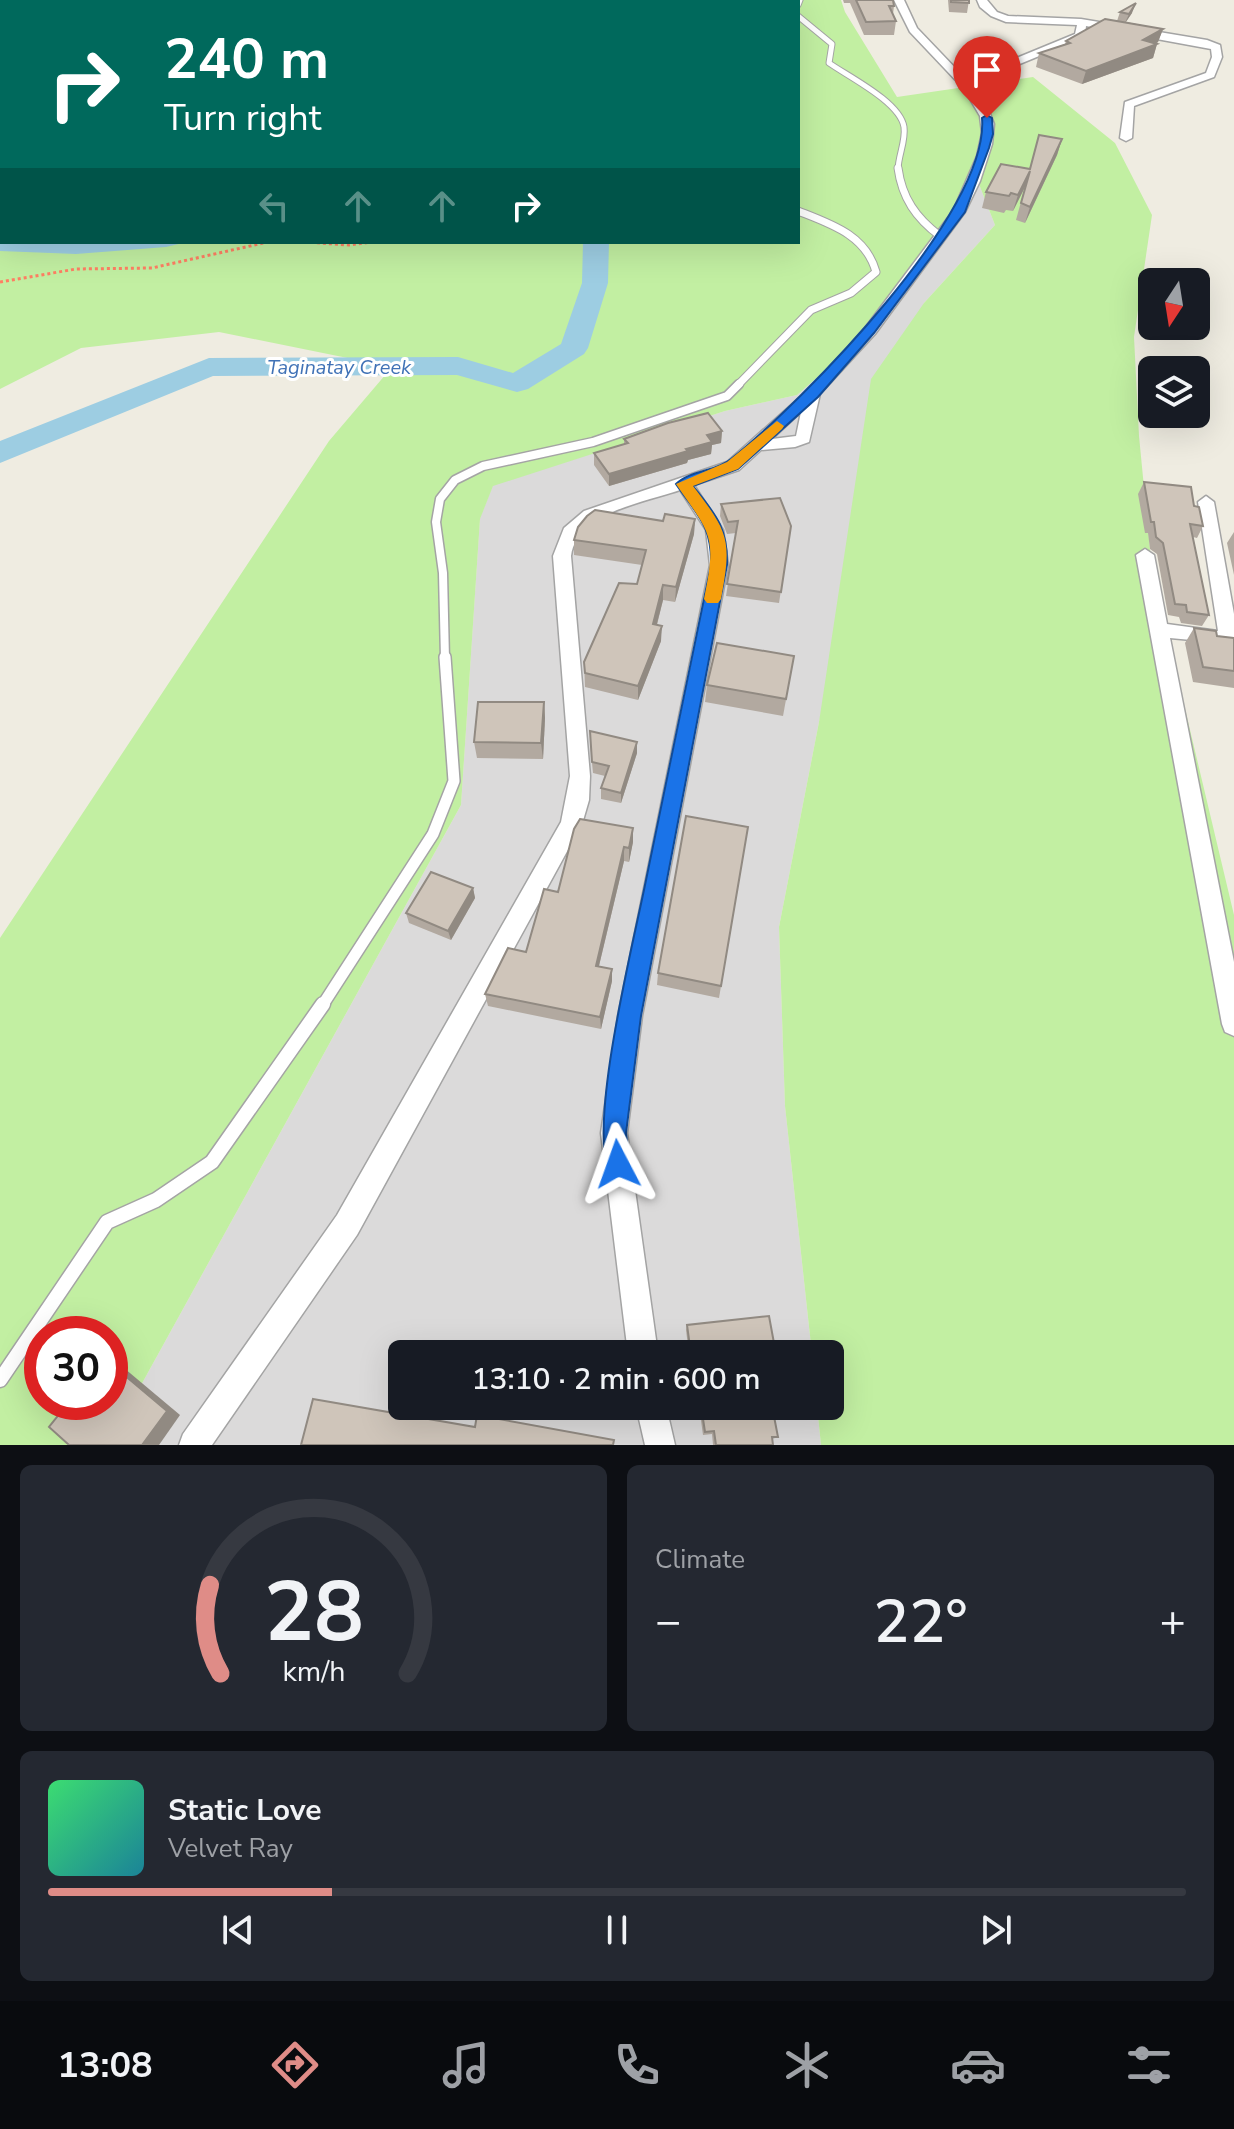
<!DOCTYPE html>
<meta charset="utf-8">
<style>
body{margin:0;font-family:"Nunito Sans",sans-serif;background:#242831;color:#f1f3f6;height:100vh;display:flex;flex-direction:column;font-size:30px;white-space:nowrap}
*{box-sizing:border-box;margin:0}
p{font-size:26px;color:#9ea1a6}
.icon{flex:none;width:44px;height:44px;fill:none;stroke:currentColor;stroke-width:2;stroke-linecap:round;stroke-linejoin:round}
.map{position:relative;height:1445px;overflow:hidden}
.panel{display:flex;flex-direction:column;gap:20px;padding:20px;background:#0d0f14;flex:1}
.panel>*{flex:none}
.guide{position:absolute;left:0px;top:0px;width:800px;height:244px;box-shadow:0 8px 32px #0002;background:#00695c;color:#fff;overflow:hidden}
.needle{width:52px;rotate:192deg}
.fabs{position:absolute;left:1138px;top:268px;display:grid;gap:16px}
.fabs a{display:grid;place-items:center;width:72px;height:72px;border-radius:12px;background:#171b24;box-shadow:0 8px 32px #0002;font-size:40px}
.speed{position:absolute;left:24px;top:1316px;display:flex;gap:16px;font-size:40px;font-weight:700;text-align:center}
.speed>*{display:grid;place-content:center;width:104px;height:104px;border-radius:50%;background:#171b24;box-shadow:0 8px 32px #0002;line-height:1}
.speed .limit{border:12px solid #d22;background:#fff;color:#111}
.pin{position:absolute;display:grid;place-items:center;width:68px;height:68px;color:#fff;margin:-82px -34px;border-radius:50% 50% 50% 0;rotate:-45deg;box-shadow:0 0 8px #0007}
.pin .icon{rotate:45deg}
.me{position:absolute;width:88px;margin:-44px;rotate:356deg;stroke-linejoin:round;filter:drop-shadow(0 0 6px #0008)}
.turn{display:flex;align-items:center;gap:28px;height:168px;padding:0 32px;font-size:36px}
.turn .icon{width:104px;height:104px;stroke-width:2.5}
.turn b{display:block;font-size:56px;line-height:68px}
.lanes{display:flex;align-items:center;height:76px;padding:0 32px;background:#0003;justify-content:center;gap:40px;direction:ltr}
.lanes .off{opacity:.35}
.big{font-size:60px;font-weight:600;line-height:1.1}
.panel .card{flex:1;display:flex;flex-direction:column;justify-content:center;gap:12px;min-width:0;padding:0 28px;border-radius:12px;background:#242831}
.panel .dial{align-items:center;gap:0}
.dial svg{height:208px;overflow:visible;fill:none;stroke:#363941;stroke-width:7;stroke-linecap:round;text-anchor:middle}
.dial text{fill:#f1f3f6;stroke:none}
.song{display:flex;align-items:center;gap:24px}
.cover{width:96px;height:96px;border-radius:12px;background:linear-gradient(135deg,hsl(140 70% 55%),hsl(190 70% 35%))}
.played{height:8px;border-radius:4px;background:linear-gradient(90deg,#df8c87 25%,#363941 25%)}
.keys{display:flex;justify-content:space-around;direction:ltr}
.heat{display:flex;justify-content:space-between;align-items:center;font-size:44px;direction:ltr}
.panel .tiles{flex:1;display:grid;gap:20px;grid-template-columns:1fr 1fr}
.card:last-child{grid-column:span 2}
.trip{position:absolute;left:388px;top:1340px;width:456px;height:80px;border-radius:12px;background:#171b24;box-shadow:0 8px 32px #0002;font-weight:600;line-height:80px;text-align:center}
.dock{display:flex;height:128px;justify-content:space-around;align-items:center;background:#090b0e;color:#9ea1a6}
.dock .icon{width:56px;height:56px}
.dock .current{color:#df8c87}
.dock b{font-size:36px;color:#f1f3f6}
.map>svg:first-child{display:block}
.residential{fill:#dbdada}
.grass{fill:#c2efa2;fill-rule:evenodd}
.water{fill:#9dcde2}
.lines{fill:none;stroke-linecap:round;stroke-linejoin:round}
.river{fill:#9dcde2;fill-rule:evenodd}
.lane-far4-casing{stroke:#a4a4a4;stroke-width:7}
.lane-far3-casing{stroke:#a4a4a4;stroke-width:9}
.lane-far2-casing{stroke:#a4a4a4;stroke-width:11}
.lane-far1-casing{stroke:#a4a4a4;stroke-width:14}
.lane-casing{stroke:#a4a4a4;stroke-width:17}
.street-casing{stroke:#a4a4a4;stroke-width:3}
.path{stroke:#ff7f63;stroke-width:3;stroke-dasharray:3 3;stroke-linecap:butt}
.lane-far4{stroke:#fff;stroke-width:5}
.lane-far3{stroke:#fff;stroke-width:7}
.lane-far2{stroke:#fff;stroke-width:8}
.lane-far1{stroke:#fff;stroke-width:11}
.lane{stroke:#fff;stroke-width:14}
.street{fill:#fff;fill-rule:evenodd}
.wall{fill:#b2a9a0}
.shaded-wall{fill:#918a82}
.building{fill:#cfc5ba;stroke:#918a82;stroke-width:2}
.route{fill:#1a73e8;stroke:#114b97;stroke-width:2}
.slow{fill:#f59e0b}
.labels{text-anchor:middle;stroke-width:6;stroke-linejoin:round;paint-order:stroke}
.far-water-label{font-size:20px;font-style:italic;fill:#4072b6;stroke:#fff}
</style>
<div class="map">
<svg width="1234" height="1445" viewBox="0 0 1234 1445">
<rect width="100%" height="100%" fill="#efece1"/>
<path class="residential" d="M975,174L995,225L924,303L819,722L779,927L785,1106L812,1354H402V1406H817L821,1445H108L461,805L480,518L493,485L725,411L797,395L829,367L864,330Z"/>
<path class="grass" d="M226,0H841L845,12L897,97L1033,77L1115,143L1152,215L1134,337L1139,436L1152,570L1234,915V1445H821L817,1406H830V1354H812L785,1106L779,927L819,722L871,379L924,303L995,225L975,174L931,245L864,330L829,367L797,395L725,411L493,486L480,519L461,805L108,1445H0V938L329,441L392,367L219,332L81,348L0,389V64L2,242H798V2H223ZM42,1334H110V1402H42Z"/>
<path class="water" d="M0,206L2,242H187L166,247L76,254L0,251Z"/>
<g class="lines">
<path class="river" d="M583,242H609L608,283L588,348L584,354L528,389L517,392L457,375L213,376L0,463V441L209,358L458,357L513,373L561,344L582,283Z"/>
<g class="lane-far4-casing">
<g id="lane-far4">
<path d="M523,0L526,1"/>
<path d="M798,5L800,0"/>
<path d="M798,16L832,44L829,63C849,77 900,102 904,127C906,141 898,156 898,170"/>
</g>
</g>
<g class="lane-far3-casing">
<g id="lane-far3">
<path d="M898,168C902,198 916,218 940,236"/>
<path d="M737,386L811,310L851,293L876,272C866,235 831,224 798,211"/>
</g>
</g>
<g class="lane-far2-casing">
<path id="lane-far2" d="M445,659L443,573L436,522L440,499L455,480L483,466L593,442L727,396L739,384"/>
</g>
<g class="lane-far1-casing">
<path id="lane-far1" d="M322,1006L433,834L454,781L445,657"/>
</g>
<g class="lane-casing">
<path id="lane" d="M0,1380L107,1222L156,1200L212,1162L323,1004"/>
</g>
<g class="street-casing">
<g id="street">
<path d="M63,0H73L75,2H65Z"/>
<path d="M117,0H129L115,2Z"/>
<path d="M894,0H904L917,28L961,74L987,70L1075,34L1077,25L1006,22L991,16L980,7L977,0H987L997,12L1008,16L1081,19L1207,40L1220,45L1222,57L1214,77L1134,106L1132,138L1126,141L1120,138L1125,102L1206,73L1212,57L1211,49L1086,26L1085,35L1078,40L993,75L966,79L987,106L994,124L992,144L980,181L965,212L875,334L820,394L809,442L795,447L761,450L739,470L694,485L723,530L728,565L642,1016L627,1133L658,1354H628L601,1133L618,1016L710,565L706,530L680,490C643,503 577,512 571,556L590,776L589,800L582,824L357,1235L212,1445H179L183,1434L337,1215L561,822L570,776L553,556L564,528L584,511L727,462L817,382L865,328L953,211L977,156L982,133L980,116L964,89L910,32ZM801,412L796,436L772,439Z"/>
<path d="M1206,496L1214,502L1234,614V644L1170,638L1234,962V1036L1225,1032L1222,1024L1136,555L1145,549L1154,555L1167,624L1218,631L1198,502Z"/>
<path d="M636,1406H666L675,1445H645Z"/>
</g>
</g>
<g class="path">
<path d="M305,242L349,245L372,242"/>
<path d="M0,282L76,269L152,268L268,242"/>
</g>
<use href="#lane-far4" class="lane-far4"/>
<use href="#lane-far3" class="lane-far3"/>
<use href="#lane-far2" class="lane-far2"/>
<use href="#lane-far1" class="lane-far1"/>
<use href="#lane" class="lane"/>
<use href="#street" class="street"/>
</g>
<g class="wall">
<path d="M843,0H893L894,6L893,14L896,21L894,35H864L850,3H844Z"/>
<path d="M948,0H969L967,13L949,12Z"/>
<path d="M1120,12L1132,13L1126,22L1163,29L1158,42L1156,44H1157L1153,58L1082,84L1036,67L1039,53L1065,44L1066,41L1117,21Z"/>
<path d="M1062,139L1057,155L1025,223L1016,220L1025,187L1013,211L1006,210L1004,213L982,208L986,192L1029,169Z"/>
<path d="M722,431L721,443L712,445L711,454L688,460L687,463L609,486L594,465V453L624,444V439Z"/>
<path d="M1144,482L1194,506L1203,526L1197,538L1193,537L1209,615L1202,626L1181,623L1179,617L1168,615L1157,554L1150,549L1148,533H1145L1138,494Z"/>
<path d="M721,504L791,526L779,603L726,596L736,533L727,534L720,516Z"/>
<path d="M695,519L694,534L675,602L663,600L657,625L661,641L638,700L585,687L584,662L637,584L642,565L574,555V540L663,521Z"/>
<path d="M1234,532V575L1227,543Z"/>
<path d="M1194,628L1217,636L1234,638V688L1193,682L1185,643Z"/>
<path d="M794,656L783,716L705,702L707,685Z"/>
<path d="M544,702L545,718L543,759L477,758L474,742Z"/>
<path d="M590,742L637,753L621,803L601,799V788L605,776L593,773Z"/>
<path d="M748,827L719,998L657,985L658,973Z"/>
<path d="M633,842L629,862L624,861L599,966L612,969V981L601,1029L488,1006L485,994L526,952L558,892Z"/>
<path d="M473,888L475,898L451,940L409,923L406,913Z"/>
<path d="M687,1325L776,1354H689L686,1330Z"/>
<path d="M699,1406H772L778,1437L772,1439L773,1445H713L712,1434L703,1435Z"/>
</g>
<g class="shaded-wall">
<path d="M1136,3L1132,13L1125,23L1129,14Z"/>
<path d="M1163,29L1158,42L1149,47L1157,44L1153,58L1082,84L1086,71Z"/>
<path d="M2,82V98L0,100V84Z"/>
<path d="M1062,139L1057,155L1025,223L1030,207Z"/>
<path d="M1030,171L1025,187L1013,211L1018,195Z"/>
<path d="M722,431L721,443L712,445L711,454L688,460L687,463L609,486V474L686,449L707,435Z"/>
<path d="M695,519L694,534L675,602L676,587Z"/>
<path d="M663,585V600L653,639V624Z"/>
<path d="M662,626L661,641L638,700V686Z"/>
<path d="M544,702L545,718L543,759L541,743Z"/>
<path d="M637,742V753L621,803V793Z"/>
<path d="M633,828V842L629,862V848Z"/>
<path d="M624,847V861L596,978V966Z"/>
<path d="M473,888L475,898L451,940L448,931Z"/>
<path d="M612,969V981L601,1029L600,1017Z"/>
<path d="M110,1360L118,1363L180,1415L159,1445H142L110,1363Z"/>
</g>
<g class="building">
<path d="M0,0H59L60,2H2V15H0Z"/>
<path d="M856,0H893L894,6H889L896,21L866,22Z"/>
<path d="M951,0H969V3L951,2Z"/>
<path d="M1136,3L1129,14L1120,12Z"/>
<path d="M1105,19L1163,29L1143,40L1157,44L1086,71L1039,53L1070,43L1066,41Z"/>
<path d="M1039,135L1062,139L1030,207L1021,203L1030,171L1018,195L1011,193L1009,196L986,192L1001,164L1030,169Z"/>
<path d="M708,413L722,431L707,435L712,442L686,449L688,451L609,474L594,453L628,443L624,439L668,423Z"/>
<path d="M1144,482L1191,487L1194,506L1199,507L1203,526L1190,524L1209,615L1187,612L1186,605L1175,604L1163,543L1156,537L1154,522H1151Z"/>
<path d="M780,498L791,526L781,592L727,584L738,521L728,522L721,504Z"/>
<path d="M595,510L663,521L665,514L695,519L676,587L663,585L653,624L662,626L638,686L585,673L584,662L619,583L637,584L646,550L574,540L578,527L587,516Z"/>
<path d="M1194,628L1216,631L1217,636L1234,638V671L1203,667Z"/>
<path d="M717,643L794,656L786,699L707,685Z"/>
<path d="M478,702H544L541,743L474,742Z"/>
<path d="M590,731L637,742L621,793L601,788L609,766L592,762Z"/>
<path d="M686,816L748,827L721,986L658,973Z"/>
<path d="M580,819L633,828L629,848L624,847L596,966L612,969L600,1017L485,994L508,948L526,952L544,889L558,892L574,829Z"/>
<path d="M431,872L473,888L448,931L406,913Z"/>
<path d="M769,1316L776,1354H691L687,1325Z"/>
<path d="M110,1363L167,1411L142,1445H69L49,1427L69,1402H110Z"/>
<path d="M313,1399L475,1427L477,1415L614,1440L613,1445H301Z"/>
<path d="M701,1406H772L778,1437H772L773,1445H716L714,1431L705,1432Z"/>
</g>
<path class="route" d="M987,115L992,118L993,134L989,148L965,212L874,333L818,397L738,469L693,486C715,514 728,527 727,565L641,1016L626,1133L630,1164L627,1173L618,1176L609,1173C588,1121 634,941 646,880C668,775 690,670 711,565C712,525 697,515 676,484C690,470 716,472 731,459C803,401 990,212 982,118Z"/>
<path class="slow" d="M777,421L784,426L782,429L738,469L693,486C729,533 732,540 721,599L718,603H707L704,599C717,535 711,535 676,484L727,462Z"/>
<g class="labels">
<g class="far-water-label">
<text x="339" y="374">Taginatay Creek</text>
</g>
</g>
</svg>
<div class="fabs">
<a><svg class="needle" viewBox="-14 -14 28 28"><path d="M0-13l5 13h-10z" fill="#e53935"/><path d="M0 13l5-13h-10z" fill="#9ea1a6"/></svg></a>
<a><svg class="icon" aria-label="layers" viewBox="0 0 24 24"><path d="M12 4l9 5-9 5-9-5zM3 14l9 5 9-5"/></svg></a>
</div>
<div class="speed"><div class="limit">30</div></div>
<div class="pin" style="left:987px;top:118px;background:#d93025"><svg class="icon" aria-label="arrive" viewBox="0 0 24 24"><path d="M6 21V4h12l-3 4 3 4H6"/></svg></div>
<svg class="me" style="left:618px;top:1164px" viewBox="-20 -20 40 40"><path d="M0-17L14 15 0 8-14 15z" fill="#1a73e8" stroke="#fff" stroke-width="4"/></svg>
<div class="trip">13:10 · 2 min · 600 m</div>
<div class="guide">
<div class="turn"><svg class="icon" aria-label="right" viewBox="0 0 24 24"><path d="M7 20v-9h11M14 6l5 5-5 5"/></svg><div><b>240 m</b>Turn right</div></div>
<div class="lanes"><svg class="icon off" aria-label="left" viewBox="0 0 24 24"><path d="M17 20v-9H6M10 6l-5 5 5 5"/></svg><svg class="icon off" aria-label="ahead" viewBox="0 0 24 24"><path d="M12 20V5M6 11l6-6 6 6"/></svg><svg class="icon off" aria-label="ahead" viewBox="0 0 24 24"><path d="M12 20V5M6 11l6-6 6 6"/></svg><svg class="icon" aria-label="right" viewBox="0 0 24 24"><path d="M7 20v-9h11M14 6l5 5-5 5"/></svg></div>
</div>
</div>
<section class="panel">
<div class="tiles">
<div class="card dial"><svg viewBox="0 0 100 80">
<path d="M14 69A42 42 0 1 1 86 69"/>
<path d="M14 69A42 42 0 0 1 10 35" stroke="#df8c87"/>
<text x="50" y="56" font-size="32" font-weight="700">28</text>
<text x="50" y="72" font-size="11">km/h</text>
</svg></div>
<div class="card"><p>Climate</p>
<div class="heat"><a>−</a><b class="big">22°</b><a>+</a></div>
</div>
<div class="card">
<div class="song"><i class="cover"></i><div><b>Static Love</b><p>Velvet Ray</p></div></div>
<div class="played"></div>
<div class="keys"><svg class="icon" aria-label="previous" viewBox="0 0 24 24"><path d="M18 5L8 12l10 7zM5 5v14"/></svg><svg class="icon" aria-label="pause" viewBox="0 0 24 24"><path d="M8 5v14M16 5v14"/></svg><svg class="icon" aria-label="next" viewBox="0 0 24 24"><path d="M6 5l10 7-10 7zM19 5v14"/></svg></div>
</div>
</div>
</section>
<nav class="dock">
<b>13:08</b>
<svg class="icon current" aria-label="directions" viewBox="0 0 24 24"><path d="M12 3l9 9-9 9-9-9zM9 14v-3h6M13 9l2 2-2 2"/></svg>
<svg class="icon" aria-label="music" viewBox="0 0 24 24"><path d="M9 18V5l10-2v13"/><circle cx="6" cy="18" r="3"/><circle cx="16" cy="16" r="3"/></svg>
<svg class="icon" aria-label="phone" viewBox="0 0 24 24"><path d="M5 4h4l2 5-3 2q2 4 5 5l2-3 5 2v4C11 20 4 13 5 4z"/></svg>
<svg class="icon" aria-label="climate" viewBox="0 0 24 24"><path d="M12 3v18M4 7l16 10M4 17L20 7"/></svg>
<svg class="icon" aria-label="car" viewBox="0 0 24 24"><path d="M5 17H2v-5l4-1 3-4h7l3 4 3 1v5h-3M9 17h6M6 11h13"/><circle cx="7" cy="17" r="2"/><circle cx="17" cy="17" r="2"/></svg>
<svg class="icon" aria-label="filters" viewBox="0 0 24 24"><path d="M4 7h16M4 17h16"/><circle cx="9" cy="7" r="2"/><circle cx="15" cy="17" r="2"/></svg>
</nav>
